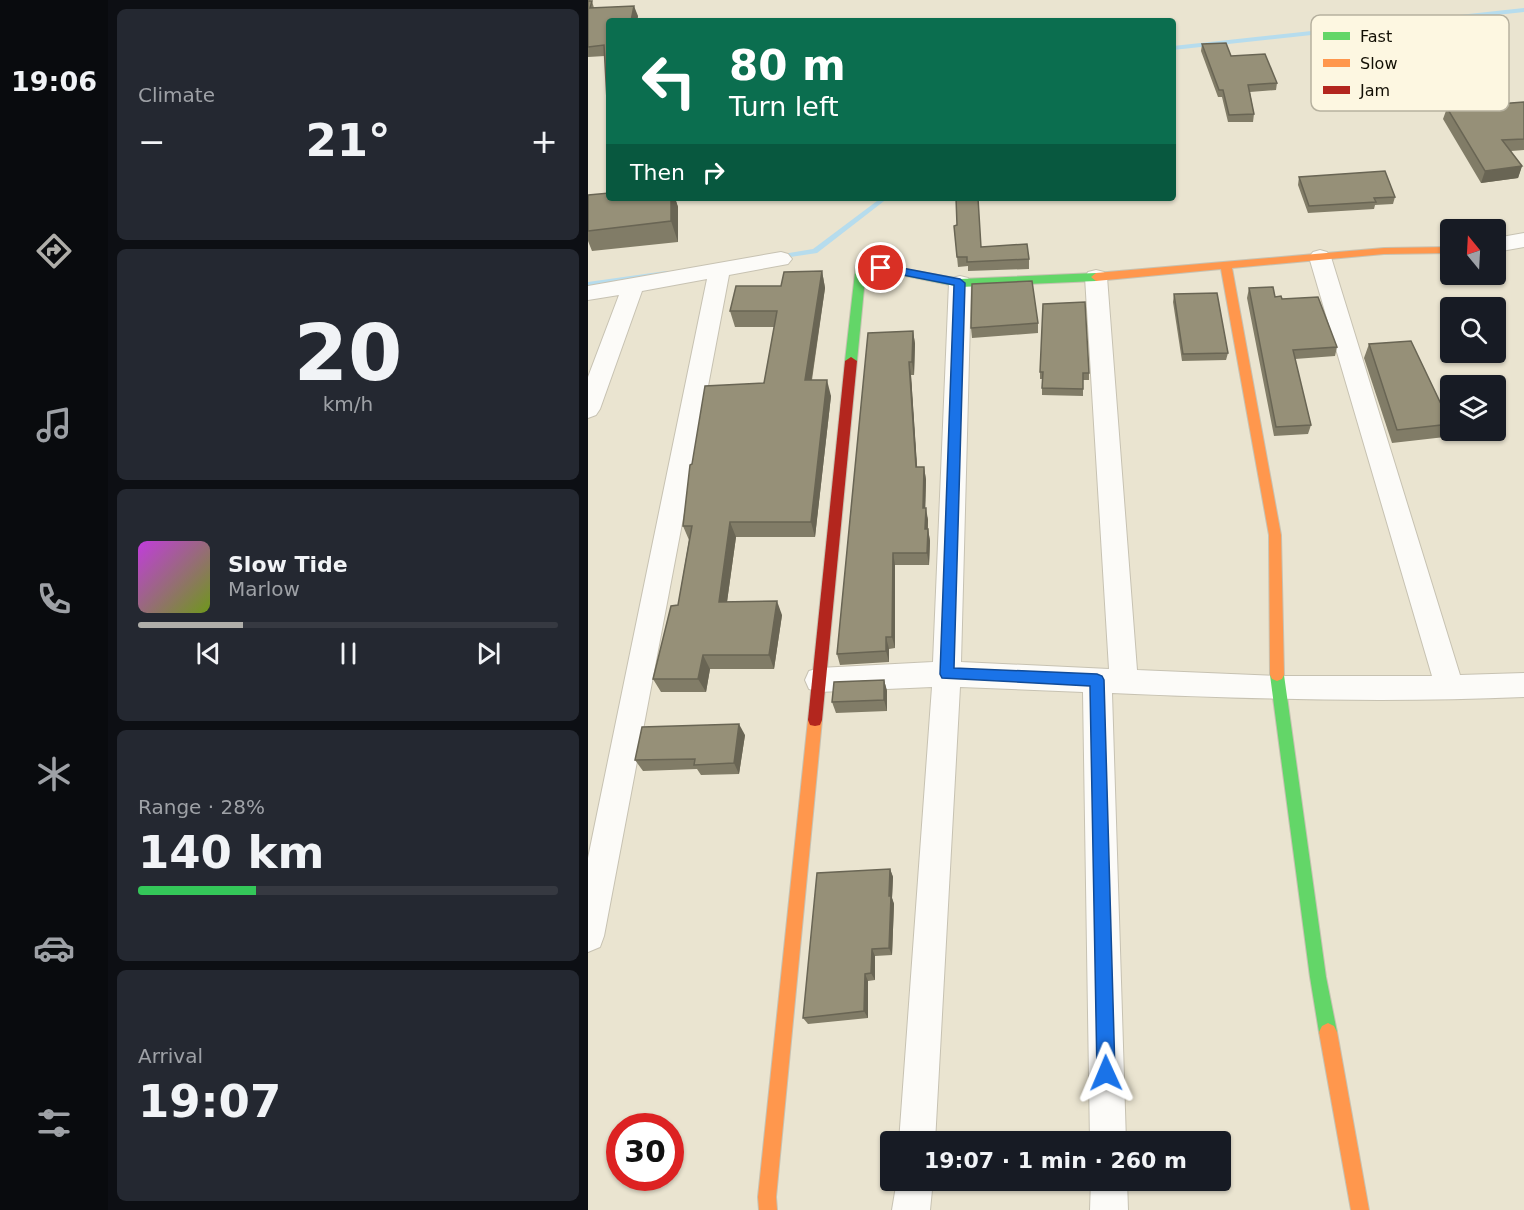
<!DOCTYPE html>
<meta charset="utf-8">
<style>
body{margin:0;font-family:"DejaVu Sans",sans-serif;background:#242831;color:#f1f3f6;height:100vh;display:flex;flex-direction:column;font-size:22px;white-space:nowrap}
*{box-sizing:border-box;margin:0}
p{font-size:20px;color:#9ea1a6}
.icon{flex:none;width:33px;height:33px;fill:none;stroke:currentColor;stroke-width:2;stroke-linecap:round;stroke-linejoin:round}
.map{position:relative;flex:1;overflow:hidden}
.panel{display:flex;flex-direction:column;gap:9px;padding:9px;background:#0d0f14;width:480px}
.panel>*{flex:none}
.banner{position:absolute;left:18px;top:18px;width:570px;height:183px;border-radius:6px;box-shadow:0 2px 4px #0004;background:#0b6e4f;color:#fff;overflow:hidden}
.needle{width:39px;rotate:342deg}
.tools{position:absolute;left:852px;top:219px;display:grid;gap:12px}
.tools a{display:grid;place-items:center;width:66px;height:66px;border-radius:6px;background:#171b24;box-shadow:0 2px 4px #0004;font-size:30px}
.speed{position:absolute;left:18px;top:1113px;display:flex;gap:12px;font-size:30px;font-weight:700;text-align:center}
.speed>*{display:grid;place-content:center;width:78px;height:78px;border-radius:50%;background:#171b24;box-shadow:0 2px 4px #0004;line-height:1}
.speed .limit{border:9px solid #d22;background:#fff;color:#111}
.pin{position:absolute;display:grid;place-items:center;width:51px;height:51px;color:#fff;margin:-26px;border:3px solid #fff;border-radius:50%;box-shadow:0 2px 6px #0007}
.me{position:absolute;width:66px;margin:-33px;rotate:359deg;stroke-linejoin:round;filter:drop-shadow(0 0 4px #0008)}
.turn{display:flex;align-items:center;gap:21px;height:126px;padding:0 24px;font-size:27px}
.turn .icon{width:78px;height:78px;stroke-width:2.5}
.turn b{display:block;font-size:42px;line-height:51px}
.then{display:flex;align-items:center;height:57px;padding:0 24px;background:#0003;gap:12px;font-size:22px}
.big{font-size:45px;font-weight:600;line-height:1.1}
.panel .tile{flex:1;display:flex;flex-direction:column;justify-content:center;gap:9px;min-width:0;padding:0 21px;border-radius:9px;background:#242831}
.panel .dial{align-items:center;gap:0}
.dial b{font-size:78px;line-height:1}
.song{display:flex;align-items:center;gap:18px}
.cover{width:72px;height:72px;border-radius:9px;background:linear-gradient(135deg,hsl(290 70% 55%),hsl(80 70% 35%))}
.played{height:6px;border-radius:3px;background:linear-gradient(90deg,#afaea9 25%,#363941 25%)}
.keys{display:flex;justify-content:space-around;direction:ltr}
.heat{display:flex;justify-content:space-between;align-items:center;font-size:33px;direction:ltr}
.charge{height:9px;border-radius:4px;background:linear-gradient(90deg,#34c759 28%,#363941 0)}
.trip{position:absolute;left:292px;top:1131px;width:351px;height:60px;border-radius:6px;background:#171b24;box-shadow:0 2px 4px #0004;font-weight:600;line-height:60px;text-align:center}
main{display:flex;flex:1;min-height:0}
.dock{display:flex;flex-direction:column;width:108px;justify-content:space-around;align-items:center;background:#090b0e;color:#9ea1a6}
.dock .icon{width:42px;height:42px}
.dock .on{color:#afaea9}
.dock b{font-size:27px;color:#f1f3f6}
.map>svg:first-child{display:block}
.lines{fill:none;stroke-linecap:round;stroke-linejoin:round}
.stream{fill:#b6dced;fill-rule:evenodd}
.street-casing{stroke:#c7c2b2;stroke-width:2}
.fast-casing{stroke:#c7c2b2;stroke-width:2}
.slow-casing{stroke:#c7c2b2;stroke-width:2}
.jam-casing{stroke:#c7c2b2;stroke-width:2}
.street{fill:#fcfbf8;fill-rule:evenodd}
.fast{fill:#63d668;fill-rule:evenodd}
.slow{fill:#ff974d;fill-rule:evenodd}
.jam{fill:#b3261e;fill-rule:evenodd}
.wall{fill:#817c67}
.shaded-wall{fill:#696554}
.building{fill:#969078;stroke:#696554;stroke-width:1.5}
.route{fill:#1a73e8;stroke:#114b97;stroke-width:1.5}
.key{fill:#fdf7e1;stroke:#b6b19f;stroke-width:1.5}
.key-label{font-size:16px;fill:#120f04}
</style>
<main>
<nav class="dock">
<b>19:06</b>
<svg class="icon on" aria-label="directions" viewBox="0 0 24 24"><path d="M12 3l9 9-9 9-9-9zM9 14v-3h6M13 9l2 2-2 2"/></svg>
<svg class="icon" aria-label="music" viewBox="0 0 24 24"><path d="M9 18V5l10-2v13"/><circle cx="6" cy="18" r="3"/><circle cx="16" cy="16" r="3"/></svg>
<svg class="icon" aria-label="phone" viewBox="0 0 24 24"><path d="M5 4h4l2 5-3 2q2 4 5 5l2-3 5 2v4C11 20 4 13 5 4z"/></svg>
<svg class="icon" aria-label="climate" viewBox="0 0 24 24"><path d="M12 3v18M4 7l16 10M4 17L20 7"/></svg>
<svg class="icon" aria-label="car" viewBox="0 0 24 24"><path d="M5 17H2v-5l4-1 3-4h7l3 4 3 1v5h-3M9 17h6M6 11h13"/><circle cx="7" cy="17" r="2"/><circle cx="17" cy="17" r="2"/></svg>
<svg class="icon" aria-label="filters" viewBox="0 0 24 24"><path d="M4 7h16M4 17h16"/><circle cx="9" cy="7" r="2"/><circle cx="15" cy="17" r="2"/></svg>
</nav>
<section class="panel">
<div class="tile"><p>Climate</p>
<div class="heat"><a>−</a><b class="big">21°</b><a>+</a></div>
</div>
<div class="tile dial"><b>20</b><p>km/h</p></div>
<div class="tile">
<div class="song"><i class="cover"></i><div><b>Slow Tide</b><p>Marlow</p></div></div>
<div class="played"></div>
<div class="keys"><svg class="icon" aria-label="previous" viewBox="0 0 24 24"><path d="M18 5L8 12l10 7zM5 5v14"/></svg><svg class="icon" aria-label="pause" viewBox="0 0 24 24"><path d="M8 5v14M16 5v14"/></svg><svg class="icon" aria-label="next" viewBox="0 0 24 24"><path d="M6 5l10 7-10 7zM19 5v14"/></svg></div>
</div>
<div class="tile"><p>Range · 28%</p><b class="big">140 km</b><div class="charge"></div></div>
<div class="tile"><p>Arrival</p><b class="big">19:07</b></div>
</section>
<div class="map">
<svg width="936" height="1210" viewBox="0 0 936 1210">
<rect width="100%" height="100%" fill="#eae4d0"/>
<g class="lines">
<g class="stream">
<path d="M936,8V12L585,50V46Z"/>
<path d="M293,198H300L229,253L189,259L185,257L189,255L225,249Z"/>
<path d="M78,271H81V275L0,286V282Z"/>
</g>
<g class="street-casing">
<g id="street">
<path d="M936,233V247L908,252V238Z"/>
<path d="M732,250L739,252L743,257L872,675L936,673V697C798,703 661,699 524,693L538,1142H502L495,692L372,687L347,1142H311L344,687L231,692L221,689L217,680L221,671L231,668L345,662L361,283L364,278L372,276L380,278L383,283L373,662L521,669L497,277L500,272L508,270L516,272L519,277L549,670L689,676H844L721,257L725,252Z"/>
<path d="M193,252L200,254L204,259L200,264L141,275L16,936L12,947L0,952V858L119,279L54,291L12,409L8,415L0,418V377L31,295L0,300V286Z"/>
<path d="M309,1180H345L342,1210H304Z"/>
<path d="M503,1180H539L540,1210H502Z"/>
</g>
</g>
<g class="fast-casing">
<g id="fast">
<path d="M273,261L372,279L508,273L513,277L508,281L372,287L278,268L269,361L263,365L257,361L268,264Z"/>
<path d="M689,669L694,671L696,675L738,977L749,1032L746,1038L740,1041L734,1038L731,1032L722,977L682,675L684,671Z"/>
</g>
</g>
<g class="slow-casing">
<g id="slow">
<path d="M862,247V253L796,254L644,268L693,535L696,675L694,679L689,681L684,679L682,675L681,535L633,269L508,281L503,277L508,273L796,248Z"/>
<path d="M227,714L232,715L234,720L188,1197L189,1210H171L170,1197L220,720L222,715Z"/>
<path d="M740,1023L746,1026L749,1032L781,1210H763L731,1032L734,1026Z"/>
</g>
</g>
<g class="jam-casing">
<path id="jam" d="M263,357L269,361L234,720L232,725L227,726L222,725L220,720L257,361Z"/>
</g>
<use href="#street" class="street"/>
<use href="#fast" class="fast"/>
<use href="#slow" class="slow"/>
<use href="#jam" class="jam"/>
</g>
<g class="wall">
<path d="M0,0L4,1L6,8L50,16L49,21H21V104L19,100L17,56L0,57Z"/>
<path d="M614,44L643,56L689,83L688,90L662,92L666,114L665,122H640L634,97H630L613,51Z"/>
<path d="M936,102V150L923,151L934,166L930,178L893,183L855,119L859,108Z"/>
<path d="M711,177L807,197L805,204L787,205L786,209L720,213L710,185Z"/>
<path d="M0,195L21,198H87L90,207V242L4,251L0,241Z"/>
<path d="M366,226L393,247L441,259V269L380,271V266L370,267Z"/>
<path d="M234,271L237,288L224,380L243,396L227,537H148L139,602L194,615L186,669H122L118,692H73L65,679L90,605L101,540L95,526L104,464L176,383L186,327H147L142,311L193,286Z"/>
<path d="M661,288L694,299L749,347L747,356L707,359L723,425L720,434L686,436L659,298Z"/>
<path d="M586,294L640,353L638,360L594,361L585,302Z"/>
<path d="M450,323V333L384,338L383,328Z"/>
<path d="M325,331L327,344L326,375H323L329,467H336L338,480L337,508L340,520V529L342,541L341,565H307V648L301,649V662L252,665L249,654Z"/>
<path d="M781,344L862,423L857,437L804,443L776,358Z"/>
<path d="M452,372L501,373V380H495V396L454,395V379H452Z"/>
<path d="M296,680L299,691V711L248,713L244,702Z"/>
<path d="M157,735L151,774L113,775L109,769L55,771L47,760Z"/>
<path d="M302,869L305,877L304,898L306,904L304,955L287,956V980L280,981V1018L220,1024L215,1018Z"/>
</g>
<g class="shaded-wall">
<path d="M46,6L50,16L49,21H43Z"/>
<path d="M934,166L930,178L893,183L897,171Z"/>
<path d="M83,198H87L90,207V242L83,221Z"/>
<path d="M234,271L237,288L221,396L217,380Z"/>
<path d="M325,331L327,344L326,375L324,362Z"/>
<path d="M321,362L323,375L330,480L328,467Z"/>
<path d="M239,380L243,396L227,537L223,522Z"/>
<path d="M336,467L338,480L337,520L335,508Z"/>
<path d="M338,508L340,520L339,541L337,529Z"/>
<path d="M142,522L148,537L137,616L131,602Z"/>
<path d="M340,529L342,541L341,565L339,553Z"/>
<path d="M305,553L307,565V648L304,637Z"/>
<path d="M189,601L194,615L186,669L181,655Z"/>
<path d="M298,637L301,649V662L298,651Z"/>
<path d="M115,655L122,669L118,692L110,679Z"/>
<path d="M296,680L299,691V711L296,700Z"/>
<path d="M151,724L157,735L151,774L146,763Z"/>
<path d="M302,869L305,877L304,898L306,904L304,955L301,948Z"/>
<path d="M284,949L287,956V980L283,973Z"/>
<path d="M277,974L280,981V1018L276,1011Z"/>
</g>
<g class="building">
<path d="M0,1H4L2,8L46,6L43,21H21V100H19L16,45L0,47Z"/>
<path d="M638,43L643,56L677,54L689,83L660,85L666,114L641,115L635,90H631L614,44Z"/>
<path d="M936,102V139L914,140L934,166L897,171L859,108Z"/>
<path d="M797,171L807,197L786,198L788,202L721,206L711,177Z"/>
<path d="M21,193V198H83V221L0,231V195Z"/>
<path d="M368,198H390L393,247L439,244L441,259L379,262V257H369L366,226L369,225Z"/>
<path d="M234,271L217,380H239L223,522H142L131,602L189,601L181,655H115L110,679H65L83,606L90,605L104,526H95L102,465L104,464L117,386L176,383L189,311H142L148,286H193L196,272Z"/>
<path d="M444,281L450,323L383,328L384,284Z"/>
<path d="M685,287L687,297L693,296L694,299L730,297L749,347L705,350L723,425L688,427L661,288Z"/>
<path d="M629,293L640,353L595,354L586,294Z"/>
<path d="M497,302L501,373H495V389L454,388L455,372H452L455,304Z"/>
<path d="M325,331L324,362H321L328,467H336L335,508H338L337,529H340L339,553H305L304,637H298V651L249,654L280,333Z"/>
<path d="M823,341L862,423V424L809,430L781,344Z"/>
<path d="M296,680V700L244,702L246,682Z"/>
<path d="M151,724L146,763L106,765L107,759L47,760L54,727Z"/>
<path d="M302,869L301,896H303L301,948L284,949L283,973L277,974L276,1011L215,1018L229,873Z"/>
</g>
<path class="route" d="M293,264L372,279L377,283L366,668L509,674L514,676L516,680L527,1073L524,1079L518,1081L512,1079L509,1073L502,686L354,678L352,674L366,285L289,270V265Z"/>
<rect x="723" y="15" width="198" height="96" rx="9" class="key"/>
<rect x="735" y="32" width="27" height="8" fill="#63d668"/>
<rect x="735" y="59" width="27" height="8" fill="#ff974d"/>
<rect x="735" y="86" width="27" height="8" fill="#b3261e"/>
<g class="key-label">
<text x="772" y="42">Fast</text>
<text x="772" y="69">Slow</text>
<text x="772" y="96">Jam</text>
</g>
</svg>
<div class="tools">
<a><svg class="needle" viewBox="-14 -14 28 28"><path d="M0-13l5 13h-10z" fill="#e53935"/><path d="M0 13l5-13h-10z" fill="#9ea1a6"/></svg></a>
<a><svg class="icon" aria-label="search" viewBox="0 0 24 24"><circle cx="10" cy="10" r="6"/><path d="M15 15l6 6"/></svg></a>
<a><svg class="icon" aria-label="layers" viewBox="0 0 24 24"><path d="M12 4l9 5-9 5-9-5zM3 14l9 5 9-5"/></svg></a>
</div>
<div class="speed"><div class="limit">30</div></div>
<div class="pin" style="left:293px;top:268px;background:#d93025"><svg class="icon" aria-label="arrive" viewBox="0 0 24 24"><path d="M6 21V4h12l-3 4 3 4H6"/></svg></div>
<svg class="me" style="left:518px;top:1073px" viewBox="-20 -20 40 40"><path d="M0-17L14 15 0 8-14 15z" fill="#1a73e8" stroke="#fff" stroke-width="4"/></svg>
<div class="trip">19:07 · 1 min · 260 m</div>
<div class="banner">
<div class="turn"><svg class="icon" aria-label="left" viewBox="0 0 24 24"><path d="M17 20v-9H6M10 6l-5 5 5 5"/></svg><div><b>80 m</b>Turn left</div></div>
<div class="then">Then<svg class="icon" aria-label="right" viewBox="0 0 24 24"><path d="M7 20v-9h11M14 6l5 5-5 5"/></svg></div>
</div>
</div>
</main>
